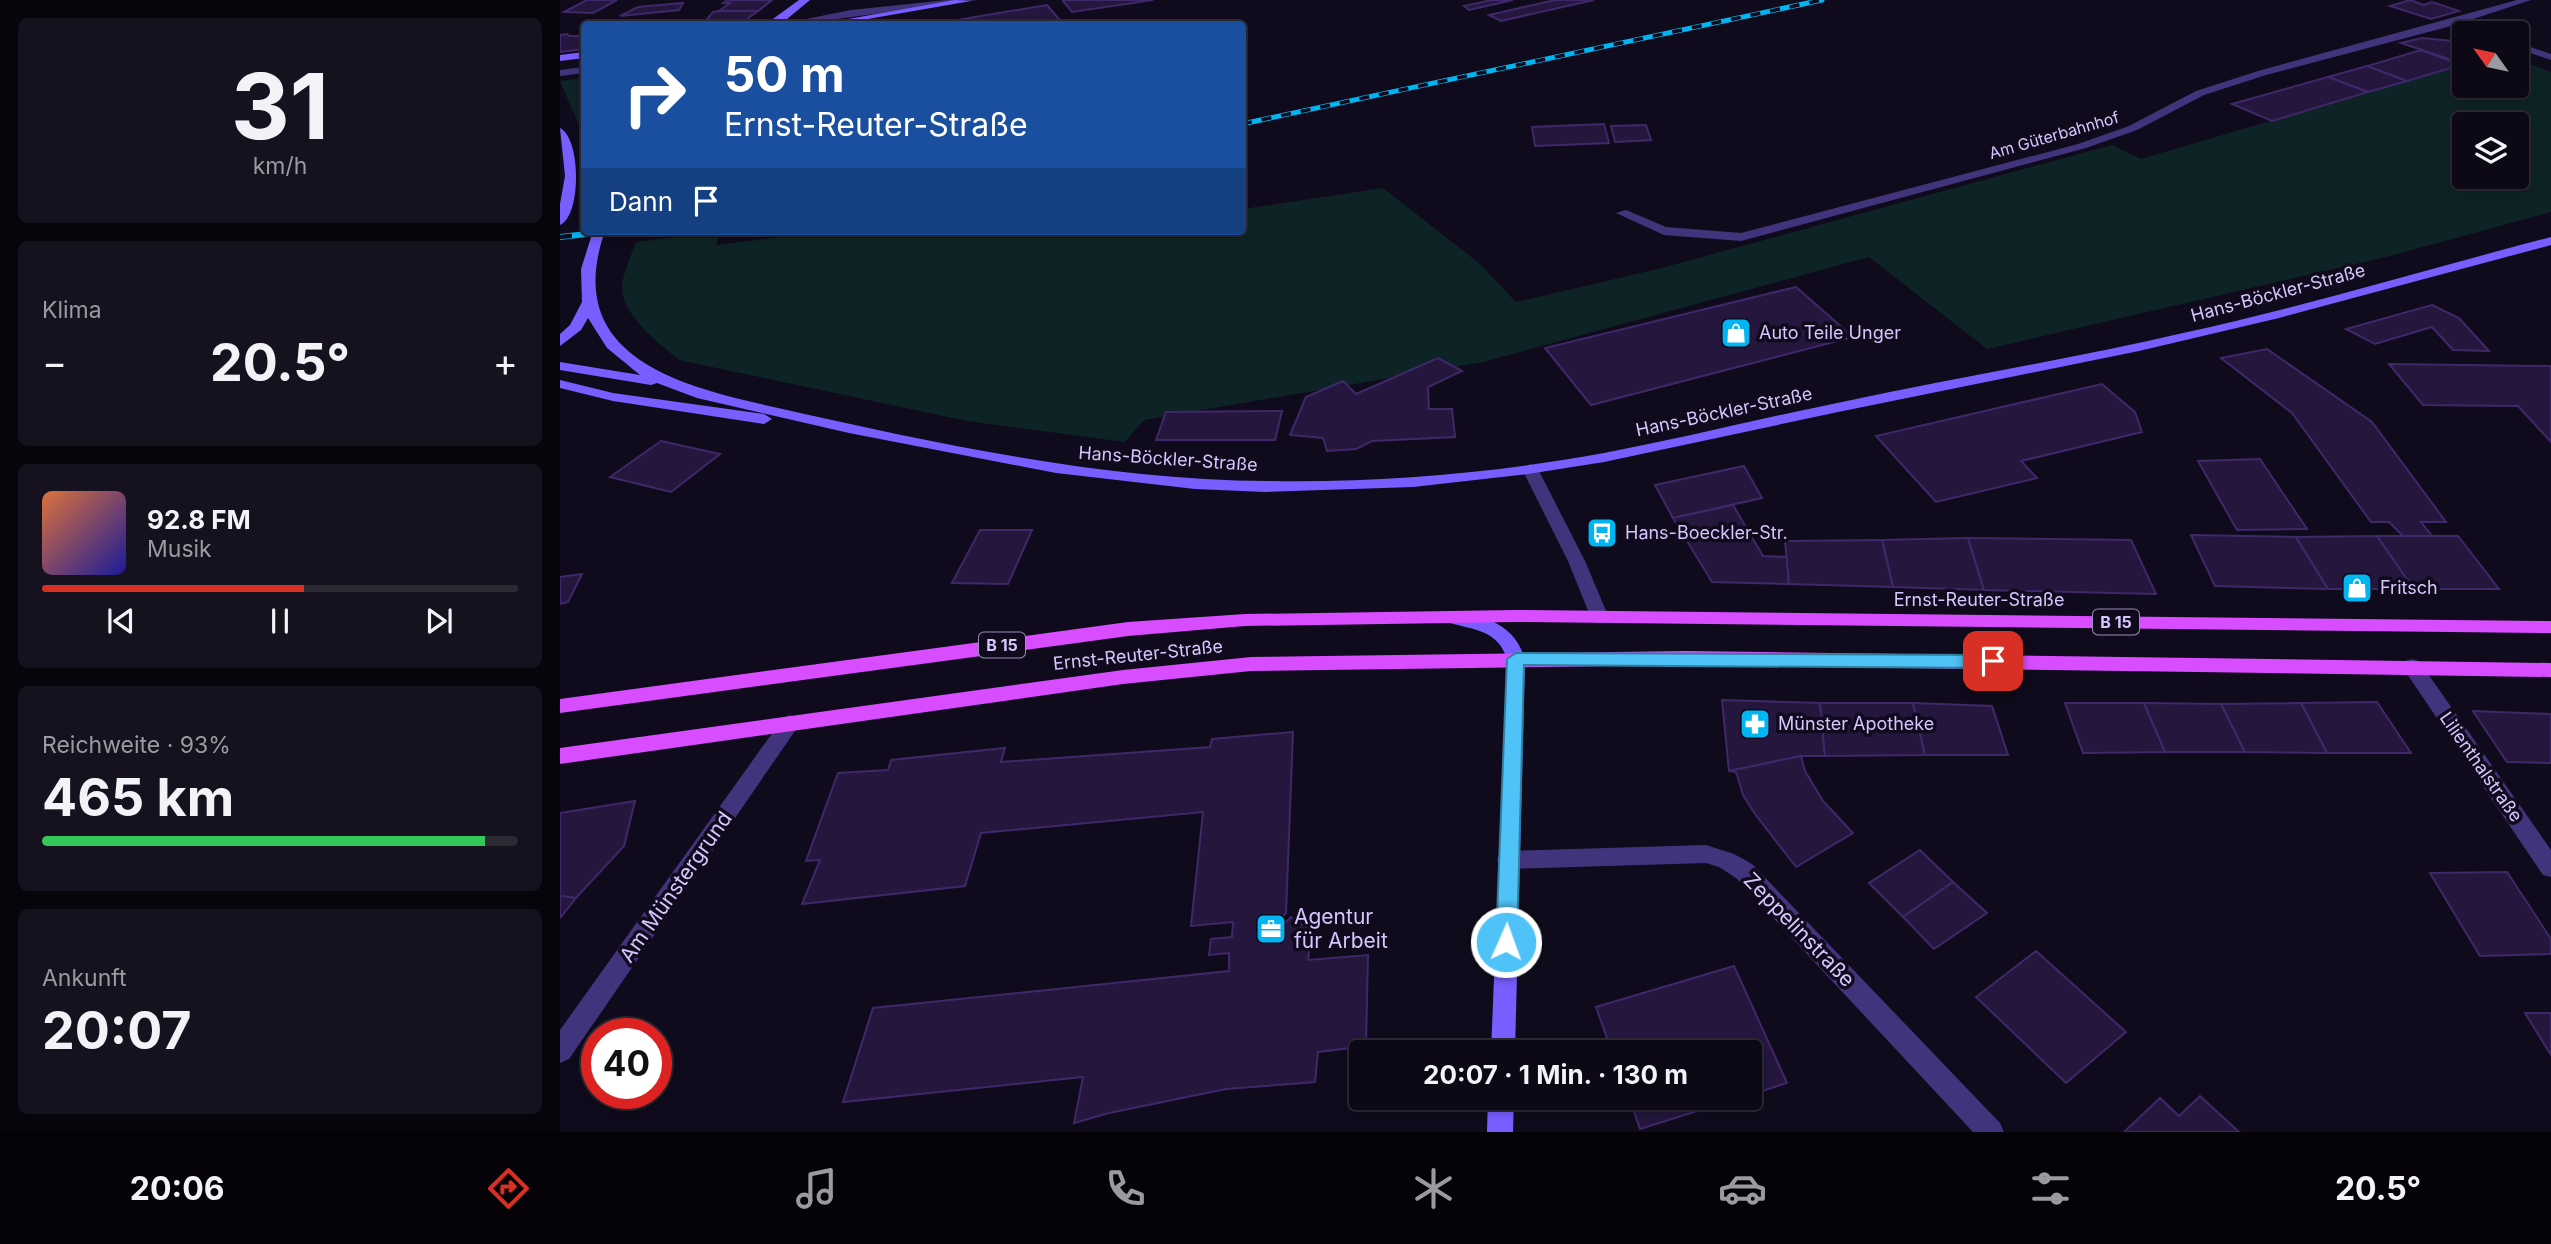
<!DOCTYPE html>
<html lang="de">
<meta charset="utf-8">
<style>
body{margin:0;font-family:Inter,sans-serif;background:#15111e;color:#f1f3f6;height:100vh;display:flex;flex-direction:column;font-size:26px;white-space:nowrap}
*{box-sizing:border-box;margin:0}
p{font-size:23px;color:#9a9aa0}
.icon{flex:none;width:38px;height:38px;fill:none;stroke:currentColor;stroke-width:2;stroke-linecap:round;stroke-linejoin:round}
.map{position:relative;flex:1;overflow:hidden}
.sheet{display:flex;flex-direction:column;gap:18px;padding:18px;background:#07040c;width:560px}
.sheet>*{flex:none}
.hud{position:absolute;left:21px;top:21px;width:665px;height:214px;border-radius:7px;box-shadow:0 4px 10px #0003,0 0 0 2px #2c2934;background:#1a4fa0;color:#fff;overflow:hidden}
.needle{width:46px;rotate:303deg}
.tools{position:absolute;left:1892px;top:21px;display:grid;gap:14px}
.tools a{display:grid;place-items:center;width:77px;height:77px;border-radius:7px;background:#0c0815;box-shadow:0 4px 10px #0003,0 0 0 2px #2c2934;font-size:35px}
.speed{position:absolute;left:21px;top:1018px;display:flex;gap:14px;font-size:35px;font-weight:700;text-align:center}
.speed>*{display:grid;place-content:center;width:91px;height:91px;border-radius:50%;background:#0c0815;box-shadow:0 4px 10px #0003,0 0 0 2px #2c2934;line-height:1}
.speed .limit{border:10px solid #d22;background:#fff;color:#111}
.pin{position:absolute;display:grid;place-items:center;width:60px;height:60px;color:#fff;margin:-30px;border-radius:14px;box-shadow:0 4px 10px #0006}
.me{position:absolute;width:77px;margin:-38px;rotate:2deg;stroke-linejoin:round;filter:drop-shadow(0 0 5px #0008)}
.turn{display:flex;align-items:center;gap:24px;height:147px;padding:0 28px;font-size:32px}
.turn .icon{width:91px;height:91px;stroke-width:2.5}
.turn b{display:block;font-size:49px;line-height:60px}
.then{display:flex;align-items:center;height:66px;padding:0 28px;background:#0003;gap:14px;font-size:26px}
.big{font-size:52px;font-weight:700;line-height:1.1}
.sheet .widget{flex:1;display:flex;flex-direction:column;justify-content:center;gap:10px;min-width:0;padding:0 24px;border-radius:10px;background:#15111e}
.sheet .dial{align-items:center;gap:0}
.dial b{font-size:91px;line-height:1}
.song{display:flex;align-items:center;gap:21px}
.cover{width:84px;height:84px;border-radius:10px;background:linear-gradient(135deg,hsl(20 70% 55%),hsl(240 70% 35%))}
.played{height:7px;border-radius:4px;background:linear-gradient(90deg,#d93025 55%,#2c2934 55%)}
.keys{display:flex;justify-content:space-around;direction:ltr}
.heat{display:flex;justify-content:space-between;align-items:center;font-size:38px;direction:ltr}
.charge{height:10px;border-radius:5px;background:linear-gradient(90deg,#34c759 93%,#2c2934 0)}
.trip{position:absolute;left:789px;top:1040px;width:413px;height:70px;border-radius:7px;background:#0c0815;box-shadow:0 4px 10px #0003,0 0 0 2px #2c2934;font-weight:700;line-height:70px;text-align:center}
.tabs{display:flex;height:112px;justify-content:space-around;align-items:center;background:#050308;color:#9a9aa0}
.tabs .icon{width:49px;height:49px}
.tabs .selected{color:#d93025}
.tabs b{font-size:32px;color:#f1f3f6}
main{display:flex;flex:1;min-height:0}
.map>svg:first-child{display:block}
.green{fill:#0e2326;fill-rule:evenodd}
.building{fill:#24163d;stroke:#3f286a;stroke-width:2}
.lines{fill:none;stroke-linecap:round;stroke-linejoin:round}
.street{fill:#42347c;fill-rule:evenodd}
.secondary{fill:#795dff;fill-rule:evenodd}
.primary{fill:#d74dff;fill-rule:evenodd}
.rail-far1-casing{stroke:#00b5f1;stroke-width:5}
.rail-casing{stroke:#00b5f1;stroke-width:6}
.rail-far1{stroke:#100b1c;stroke-width:3.5;stroke-dasharray:10;stroke-linecap:butt}
.rail{stroke:#100b1c;stroke-width:4.5;stroke-dasharray:12;stroke-linecap:butt}
.route{fill:#4fc3f7;stroke:#337fa1;stroke-width:2}
.labels{text-anchor:middle;stroke-width:7;stroke-linejoin:round;paint-order:stroke}
.far-street-label{font-size:16px;fill:#d5c6ff;stroke:#100b1c}
.shield{fill:#100b1c;stroke:#9a8ebb;stroke-width:2}
.shield-label{font-size:16px;font-weight:bold;fill:#d5c6ff}
.street-label{font-size:18px;fill:#d5c6ff;stroke:#100b1c}
.poi-label{font-size:18px;fill:#d5c6ff;stroke:#100b1c;text-anchor:start}
.near-street-label{font-size:21px;fill:#d5c6ff;stroke:#100b1c}
.near-poi-label{font-size:21px;fill:#d5c6ff;stroke:#100b1c;text-anchor:start}
</style>
<main>
<section class="sheet">
<div class="widget dial"><b>31</b><p>km/h</p></div>
<div class="widget"><p>Klima</p>
<div class="heat"><a>−</a><b class="big">20.5°</b><a>+</a></div>
</div>
<div class="widget">
<div class="song"><i class="cover"></i><div><b>92.8 FM</b><p>Musik</p></div></div>
<div class="played"></div>
<div class="keys"><svg class="icon" aria-label="previous" viewBox="0 0 24 24"><path d="M18 5L8 12l10 7zM5 5v14"/></svg><svg class="icon" aria-label="pause" viewBox="0 0 24 24"><path d="M8 5v14M16 5v14"/></svg><svg class="icon" aria-label="next" viewBox="0 0 24 24"><path d="M6 5l10 7-10 7zM19 5v14"/></svg></div>
</div>
<div class="widget"><p>Reichweite · 93%</p><b class="big">465 km</b><div class="charge"></div></div>
<div class="widget"><p>Ankunft</p><b class="big">20:07</b></div>
</section>
<div class="map">
<svg width="1991" height="1132" viewBox="0 0 1991 1132">
<rect width="100%" height="100%" fill="#100b1c"/>
<g class="green">
<path d="M1957,59L1991,72V212L1830,256L1427,349L1309,257L923,362L584,420L565,442L407,421L119,360C100,344 63,316 62,289C61,278 72,253 76,242L160,231L156,245L268,231H682L683,209L823,188L920,264L956,302L1098,269L1552,145L1581,159L1904,64V86H1956ZM1904,124H1956V177H1904Z"/>
<path d="M24,78V137L0,81Z"/>
</g>
<g class="building">
<path d="M27,0H57L33,13L4,12Z"/>
<path d="M167,0H212L198,11H159L170,3H163Z"/>
<path d="M506,0H593L512,12L503,1Z"/>
<path d="M932,0H953L909,10L904,6Z"/>
<path d="M995,0H1034L941,21L929,15Z"/>
<path d="M1850,0L1864,5L1872,2L1899,11L1871,19L1830,6Z"/>
<path d="M123,3L119,10L60,16L78,7Z"/>
<path d="M487,5L503,24H393L391,21Z"/>
<path d="M159,11H198L180,24H160L147,19L153,12Z"/>
<path d="M7,34L9,36H24V49L0,52V35Z"/>
<path d="M1862,38L1904,42V64L1841,43Z"/>
<path d="M1861,50L1901,65L1847,81L1807,66Z"/>
<path d="M1807,66L1847,81L1808,92L1768,77Z"/>
<path d="M1768,77L1808,92L1712,121L1672,104Z"/>
<path d="M1044,124L1049,143L975,146L972,127Z"/>
<path d="M1086,125L1091,140L1055,142L1051,126Z"/>
<path d="M1236,287L1293,337L1031,405L985,348Z"/>
<path d="M1872,305L1899,318L1929,351L1893,350L1872,327L1815,344L1786,329Z"/>
<path d="M1707,349L1812,422L1886,522H1861L1872,536H1843L1829,522H1811L1732,413L1661,358Z"/>
<path d="M878,358L902,371L868,387L869,409H892L895,437L812,441L796,449L767,451L763,438L730,435L746,397L783,381L796,394Z"/>
<path d="M1829,364L1991,366V442L1958,406L1863,405Z"/>
<path d="M1542,384L1575,412L1582,432L1461,461L1477,478L1376,502L1316,436Z"/>
<path d="M722,411L715,440H596L606,412Z"/>
<path d="M101,441L160,454L111,492L50,477Z"/>
<path d="M1700,459L1747,529L1677,530L1638,461Z"/>
<path d="M1184,466L1202,498L1113,518L1095,485Z"/>
<path d="M1173,505L1203,556L1227,557L1229,584L1152,582L1113,518Z"/>
<path d="M420,530H472L448,584L392,583Z"/>
<path d="M1631,535L1736,537L1768,589L1655,586Z"/>
<path d="M1817,536L1854,589H1768L1736,537Z"/>
<path d="M1817,536H1898L1939,589H1854Z"/>
<path d="M1408,538L1424,590L1333,587L1322,540Z"/>
<path d="M1408,538L1571,540L1596,594L1424,590Z"/>
<path d="M1322,540L1333,587L1229,584L1225,541Z"/>
<path d="M22,574L8,602L0,604V577Z"/>
<path d="M1162,700L1260,703L1265,756H1241L1169,771Z"/>
<path d="M1817,702L1851,753H1767L1741,703Z"/>
<path d="M1260,703H1353L1365,755L1265,756Z"/>
<path d="M1353,703L1432,706L1448,755H1365Z"/>
<path d="M1505,703H1584L1605,752L1523,753Z"/>
<path d="M1584,703L1661,704L1685,752H1605Z"/>
<path d="M1741,703L1767,753L1685,752L1661,704Z"/>
<path d="M1913,711L1991,714V763L1947,762Z"/>
<path d="M733,732L726,913L720,919L725,923L731,917L752,931L745,939L750,942L748,960L808,955L806,1046L758,1052L755,1082L666,1089L549,1113L514,1123L523,1077L283,1102L313,1008L669,971V953L649,955L651,939L672,937L673,922L631,926L643,812L421,833L405,886L242,904L260,860L246,861L278,773L328,770L331,760L445,748L441,762L650,747L652,739Z"/>
<path d="M1241,756L1245,771L1263,801L1293,833L1236,867L1195,814L1183,795L1176,772L1169,771Z"/>
<path d="M75,801L64,846L16,898L0,896V813Z"/>
<path d="M1360,850L1393,882L1343,917L1309,883Z"/>
<path d="M1947,872L1991,939V954L1920,956L1870,873Z"/>
<path d="M1393,882L1427,913L1374,949L1343,917Z"/>
<path d="M0,896L16,898L0,918Z"/>
<path d="M1476,951L1566,1032L1506,1083L1416,997Z"/>
<path d="M1174,966L1227,1083L1190,1095V1052H1052L1036,1007Z"/>
<path d="M1965,1013H1991V1055Z"/>
<path d="M1640,1096L1679,1132H1564L1600,1098L1619,1116Z"/>
<path d="M1069,1097H1182L1080,1129Z"/>
</g>
<g class="lines">
<g class="street">
<path d="M387,0H417L240,24H221L291,10Z"/>
<path d="M1957,0H1971L1901,23L1926,33H1912L1891,26L1706,75L1644,95L1577,130L1526,148L1181,241L1104,235L1056,213L1066,210L1106,227L1181,233L1518,144L1569,126L1636,91L1698,71Z"/>
<path d="M1956,42L1991,54V60L1956,48Z"/>
<path d="M24,67V73L0,76V70Z"/>
<path d="M970,464L978,469L1025,561L1049,618L1046,623H1034L1031,618L1008,561L962,469Z"/>
<path d="M1852,659L1859,661L1991,850V877L1983,875L1845,671L1843,666L1845,661Z"/>
<path d="M230,715L237,718L240,723L237,728L9,1059L0,1063V1030L223,718Z"/>
<path d="M1146,845L1174,854L1192,864L1440,1123L1444,1132H1413L1176,878L1159,867L1146,863L948,869L940,866L937,860L940,854L948,851Z"/>
</g>
<g class="secondary">
<path d="M239,0H250L221,24H206Z"/>
<path d="M395,0L411,1L279,24H260Z"/>
<path d="M24,52V58L0,61V55Z"/>
<path d="M0,128C21,138 22,216 0,225V204L5,176Z"/>
<path d="M33,231H45C0,359 124,387 218,408C379,444 542,480 708,481C820,483 934,473 1044,453C1124,438 1202,418 1282,402C1395,378 1510,359 1623,333C1747,306 1868,269 1991,237V245L1719,318L1579,351L1278,412L1044,462L968,474L853,487L705,492L635,489L496,473L289,433L137,398L97,383L91,385L0,370V362L80,375L47,348L28,318L21,330L0,346V334L10,325L22,302L21,269Z"/>
<path d="M0,380L53,393L204,414L212,419L204,424L53,401L0,388Z"/>
<path d="M896,612C928,616 955,626 965,659L955,1052H931L947,659C938,630 914,630 890,623L887,618L890,613Z"/>
<path d="M928,1097H954L953,1132H927Z"/>
</g>
<g class="primary">
<path d="M955,610L1991,621V633L955,622L685,626L568,636L0,713V699L568,622L685,614Z"/>
<path d="M1126,651L1991,663V677L1126,665L691,671L563,684L0,764V748L563,670L691,657Z"/>
</g>
<g class="rail-far1-casing">
<path id="rail-far1" d="M682,124L1262,0"/>
</g>
<g class="rail-casing">
<path id="rail" d="M0,237L53,231"/>
</g>
<use href="#rail-far1" class="rail-far1"/>
<use href="#rail" class="rail"/>
</g>
<path class="route" d="M956,653L1433,655L1442,661L1433,668L964,665L957,942L953,949L946,951L939,949L936,942L947,659Z"/>
<defs>
<g id="shop-square" transform="scale(1.575)"><rect x="-9" y="-9" width="18" height="18" rx="4" fill="#00b5f1" stroke="#100b1c"/><path d="M-5-2.5h2.3a2.7 3.5 0 0 1 5.4 0H5L5.5 6h-11ZM-1.5-2.5h3a1.5 2.3 0 0 0-3 0Z" fill="#fff"/></g>
<g id="bus-square" transform="scale(1.575)"><rect x="-9" y="-9" width="18" height="18" rx="4" fill="#00b5f1" stroke="#100b1c"/><path d="M-5-6H5V4H4V6H2V4H-2V6H-4V4H-5ZM-3.5-4V0h7V-4ZM-3.5 1.2v1.5H-2V1.2ZM2 1.2v1.5H3.5V1.2Z" fill="#fff"/></g>
<g id="pharmacy-square" transform="scale(1.575)"><rect x="-9" y="-9" width="18" height="18" rx="4" fill="#00b5f1" stroke="#100b1c"/><path d="M-2-6h4v4h4v4h-4v4h-4v-4h-4v-4h4Z" fill="#fff"/></g>
<g id="office-square" transform="scale(1.575)"><rect x="-9" y="-9" width="18" height="18" rx="4" fill="#00b5f1" stroke="#100b1c"/><path d="M-6-3h4V-5.5h4V-3h4V5H-6ZM-1-4.5V-3h2v-1.5ZM-6 0V1H6V0Z" fill="#fff"/></g>
</defs>
<g fill-rule="evenodd">
<use href="#shop-square" x="1176" y="333"/>
<use href="#bus-square" x="1042" y="533"/>
<use href="#shop-square" x="1797" y="588"/>
<use href="#pharmacy-square" x="1195" y="724"/>
<use href="#office-square" x="711" y="929"/>
</g>
<g class="labels">
<g class="far-street-label">
<text transform="translate(1494 135) rotate(-16)" y="6">Am Güterbahnhof</text>
</g>
<g class="shield">
<rect x="1533" y="609.5" width="46" height="25" rx="5"/>
<rect x="419" y="632.5" width="46" height="25" rx="5"/>
</g>
<g class="shield-label">
<text x="1556" y="628">B 15</text>
<text x="442" y="651">B 15</text>
</g>
<g class="street-label">
<text transform="translate(1718 293) rotate(-15)" y="6">Hans-Böckler-Straße</text>
<text transform="translate(1164 412) rotate(-12)" y="6">Hans-Böckler-Straße</text>
<text transform="translate(608 459) rotate(4)" y="6">Hans-Böckler-Straße</text>
<text x="1419" y="606">Ernst-Reuter-Straße</text>
<text transform="translate(578 655) rotate(-6)" y="6">Ernst-Reuter-Straße</text>
<text transform="translate(1921 767) rotate(55)" y="6">Lilienthalstraße</text>
</g>
<g class="poi-label">
<text x="1199" y="339">Auto Teile Unger</text>
<text x="1065" y="539">Hans-Boeckler-Str.</text>
<text x="1820" y="594">Fritsch</text>
<text x="1218" y="730">Münster Apotheke</text>
</g>
<g class="near-street-label">
<text transform="translate(116 887) rotate(-55)" y="7">Am Münstergrund</text>
<text transform="translate(1239 930) rotate(46)" y="7">Zeppelinstraße</text>
</g>
<g class="near-poi-label">
<text x="734" y="924">Agentur<tspan x="734" dy="24">für Arbeit</tspan></text>
</g>
</g>
</svg>
<div class="tools">
<a><svg class="needle" viewBox="-14 -14 28 28"><path d="M0-13l5 13h-10z" fill="#e53935"/><path d="M0 13l5-13h-10z" fill="#9a9aa0"/></svg></a>
<a><svg class="icon" aria-label="layers" viewBox="0 0 24 24"><path d="M12 4l9 5-9 5-9-5zM3 14l9 5 9-5"/></svg></a>
</div>
<div class="speed"><div class="limit">40</div></div>
<div class="pin" style="left:1433px;top:661px;background:#d93025"><svg class="icon" aria-label="arrive" viewBox="0 0 24 24"><path d="M6 21V4h12l-3 4 3 4H6"/></svg></div>
<svg class="me" style="left:946px;top:942px" viewBox="-20 -20 40 40"><circle r="17" fill="#4fc3f7" stroke="#fff" stroke-width="3"/><path d="M0-11L8 9 0 5-8 9z" fill="#fff"/></svg>
<div class="trip">20:07 · 1 Min. · 130 m</div>
<div class="hud">
<div class="turn"><svg class="icon" aria-label="right" viewBox="0 0 24 24"><path d="M7 20v-9h11M14 6l5 5-5 5"/></svg><div><b>50 m</b>Ernst-Reuter-Straße</div></div>
<div class="then">Dann<svg class="icon" aria-label="arrive" viewBox="0 0 24 24"><path d="M6 21V4h12l-3 4 3 4H6"/></svg></div>
</div>
</div>
</main>
<nav class="tabs">
<b>20:06</b>
<svg class="icon selected" aria-label="directions" viewBox="0 0 24 24"><path d="M12 3l9 9-9 9-9-9zM9 14v-3h6M13 9l2 2-2 2"/></svg>
<svg class="icon" aria-label="music" viewBox="0 0 24 24"><path d="M9 18V5l10-2v13"/><circle cx="6" cy="18" r="3"/><circle cx="16" cy="16" r="3"/></svg>
<svg class="icon" aria-label="phone" viewBox="0 0 24 24"><path d="M5 4h4l2 5-3 2q2 4 5 5l2-3 5 2v4C11 20 4 13 5 4z"/></svg>
<svg class="icon" aria-label="climate" viewBox="0 0 24 24"><path d="M12 3v18M4 7l16 10M4 17L20 7"/></svg>
<svg class="icon" aria-label="car" viewBox="0 0 24 24"><path d="M5 17H2v-5l4-1 3-4h7l3 4 3 1v5h-3M9 17h6M6 11h13"/><circle cx="7" cy="17" r="2"/><circle cx="17" cy="17" r="2"/></svg>
<svg class="icon" aria-label="filters" viewBox="0 0 24 24"><path d="M4 7h16M4 17h16"/><circle cx="9" cy="7" r="2"/><circle cx="15" cy="17" r="2"/></svg>
<b>20.5°</b>
</nav>
